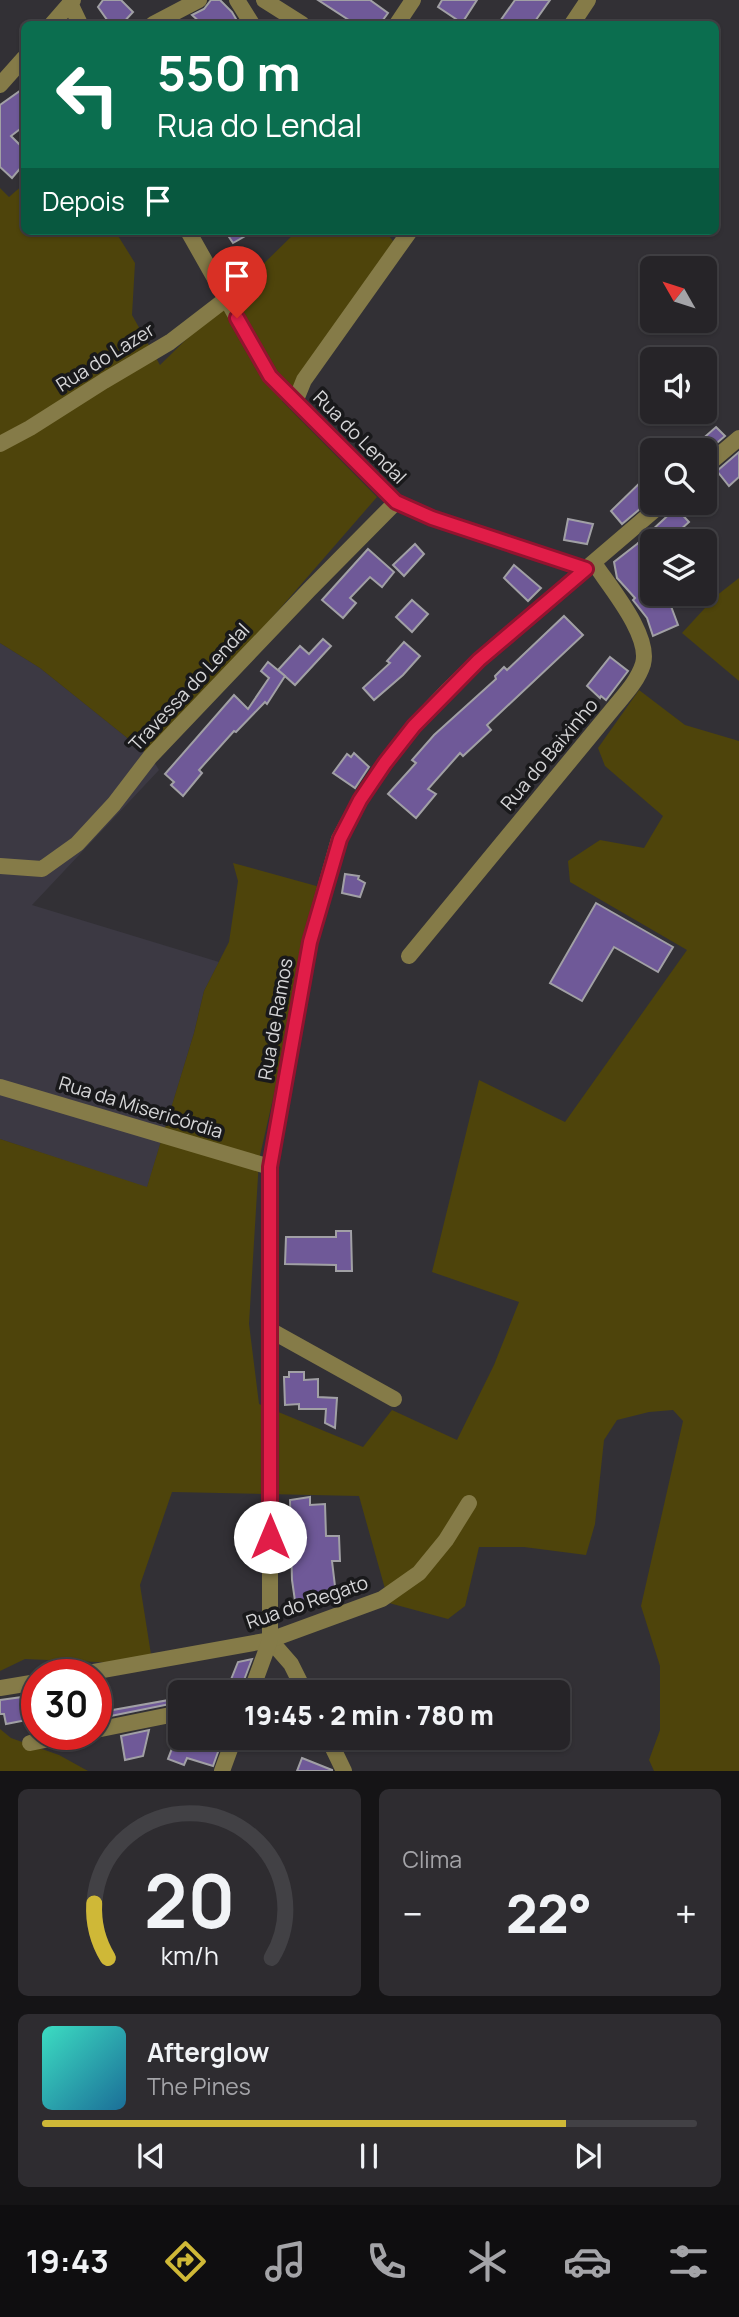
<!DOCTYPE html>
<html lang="pt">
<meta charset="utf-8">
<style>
body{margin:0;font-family:Manrope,sans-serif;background:#2e2c30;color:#f1f3f6;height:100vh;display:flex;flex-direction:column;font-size:26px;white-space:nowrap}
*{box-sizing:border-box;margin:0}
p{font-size:23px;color:#a4a4a8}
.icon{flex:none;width:38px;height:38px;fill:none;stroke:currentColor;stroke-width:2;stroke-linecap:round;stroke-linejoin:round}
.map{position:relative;height:1771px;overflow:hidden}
.sheet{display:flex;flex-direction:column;gap:18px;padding:18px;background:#151416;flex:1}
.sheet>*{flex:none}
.top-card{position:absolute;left:21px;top:21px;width:698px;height:214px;border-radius:10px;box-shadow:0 2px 5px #0004,0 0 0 2px #424145;background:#0b6e4f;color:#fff;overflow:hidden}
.needle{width:46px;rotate:309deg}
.tools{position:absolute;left:640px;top:256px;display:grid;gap:14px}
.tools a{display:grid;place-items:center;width:77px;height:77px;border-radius:10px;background:#262428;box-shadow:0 2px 5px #0004,0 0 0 2px #424145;font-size:35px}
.speed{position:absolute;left:21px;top:1659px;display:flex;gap:14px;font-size:35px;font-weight:700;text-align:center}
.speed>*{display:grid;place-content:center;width:91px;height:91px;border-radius:50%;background:#262428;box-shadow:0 2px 5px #0004,0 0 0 2px #424145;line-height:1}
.speed .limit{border:10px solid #d22;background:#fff;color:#111}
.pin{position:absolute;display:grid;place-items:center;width:60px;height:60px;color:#fff;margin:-72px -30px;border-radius:50% 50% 50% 0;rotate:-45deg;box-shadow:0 0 7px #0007}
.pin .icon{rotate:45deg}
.me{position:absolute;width:77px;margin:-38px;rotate:0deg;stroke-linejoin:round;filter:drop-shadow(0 0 5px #0008)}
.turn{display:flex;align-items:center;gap:24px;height:147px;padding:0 21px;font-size:32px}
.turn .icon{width:91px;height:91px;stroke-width:2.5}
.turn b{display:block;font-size:49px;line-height:60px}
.then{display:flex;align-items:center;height:66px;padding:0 21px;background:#0003;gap:14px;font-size:26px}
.big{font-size:52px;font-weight:800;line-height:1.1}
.sheet .widget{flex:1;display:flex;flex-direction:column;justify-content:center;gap:10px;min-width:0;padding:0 24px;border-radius:10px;background:#2e2c30}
.sheet .dial{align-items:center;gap:0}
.dial svg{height:182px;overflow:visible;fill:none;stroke:#424145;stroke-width:7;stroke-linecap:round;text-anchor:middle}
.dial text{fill:#f1f3f6;stroke:none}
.song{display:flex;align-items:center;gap:21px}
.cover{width:84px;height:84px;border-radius:10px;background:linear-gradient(135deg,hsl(170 70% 55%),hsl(200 70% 35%))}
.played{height:7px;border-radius:4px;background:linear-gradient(90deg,#cfb837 80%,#424145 80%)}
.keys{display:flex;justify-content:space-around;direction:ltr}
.heat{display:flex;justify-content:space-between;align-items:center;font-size:38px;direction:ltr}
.sheet .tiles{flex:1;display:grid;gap:18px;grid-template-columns:1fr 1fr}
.widget:last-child{grid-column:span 2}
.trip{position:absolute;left:168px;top:1680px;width:402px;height:70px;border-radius:10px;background:#262428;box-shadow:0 2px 5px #0004,0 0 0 2px #424145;font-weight:800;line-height:70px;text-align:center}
.dock{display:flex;height:112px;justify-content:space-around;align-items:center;background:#0f0e10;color:#a4a4a8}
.dock .icon{width:49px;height:49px}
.dock .active{color:#cfb837}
.dock b{font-size:32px;color:#f1f3f6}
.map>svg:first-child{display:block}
.built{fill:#3c3943}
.green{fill:#4e440b}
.building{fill:#6f5998;stroke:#a1a0a5;stroke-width:2}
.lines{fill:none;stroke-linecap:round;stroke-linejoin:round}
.minor{stroke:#857b48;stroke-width:16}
.route-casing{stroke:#92132f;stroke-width:18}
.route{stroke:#e11d48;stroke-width:12}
.labels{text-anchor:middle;stroke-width:7;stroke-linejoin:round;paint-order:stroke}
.street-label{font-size:19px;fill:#d6d6d8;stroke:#19191b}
</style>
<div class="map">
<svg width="739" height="1771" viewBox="0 0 739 1771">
<rect width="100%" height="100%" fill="#323035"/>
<path class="built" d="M0,643L40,668L151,757L159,770L32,905L219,962L204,991L194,1033L147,1188L0,1139Z"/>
<g class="green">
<path d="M24,184V231H115L135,263L132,315L160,365L297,231H385L397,246L282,401L377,497L151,757L40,668L0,643V188L9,197Z"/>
<path d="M739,578V681L682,633L716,596Z"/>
<path d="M639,690L685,725L739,741V1771H654L649,1760L660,1730V1666L641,1606L683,1421L673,1410L649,1412L617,1420L604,1440L595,1524L586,1555L524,1547H479L465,1606L448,1619L389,1603L359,1496L172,1492L140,1585L153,1667L121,1663L25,1659L0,1671V1139L147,1187L194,1033L204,991L229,942L238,881L233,863L320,887L304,934L289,1028L259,1160L249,1324L259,1404L363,1447L392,1410L457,1440L494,1365L519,1302L432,1272L479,1080L565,1122L687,950L570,882L568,861L600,840L644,848L663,816L605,766L598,748Z"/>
<path d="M0,1729L11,1738L59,1755L88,1771H0Z"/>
</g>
<g class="building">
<path d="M103,0H121L133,12L122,24H110L98,7Z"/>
<path d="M211,0H220L232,12L236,19L232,24H202L192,15L204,9Z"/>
<path d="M318,0H370L388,13L380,24H355Z"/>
<path d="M442,0H477L462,23L438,7Z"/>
<path d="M515,0H550L533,24H498Z"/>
<path d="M24,88V126L11,136L24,149V164L12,178L0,167V105Z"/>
<path d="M225,231H254L233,243Z"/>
<path d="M716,427L725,436L705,453V450H690Z"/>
<path d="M739,452V477L729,486L717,471Z"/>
<path d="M653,470V498L622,524L611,511Z"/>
<path d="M676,508L689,522L668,541H653V593H666L678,625L653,636L647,618L633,600L635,598L617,578L614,562L637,544Z"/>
<path d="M568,519L593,524L587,544L564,540Z"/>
<path d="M415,544L424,554L404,576L393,565Z"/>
<path d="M368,549L394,572L382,587L370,577L350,598L356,603L343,618L322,600Z"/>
<path d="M514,565L541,588L528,601L504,578Z"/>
<path d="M412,600L428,614L412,632L396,617Z"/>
<path d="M564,616L583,635L487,725L491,730L463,756L460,753L428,789L436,794L416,818L388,794L416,763L412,760L434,735L496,679L495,676L504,667L507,670Z"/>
<path d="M323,639L331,646L295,685L278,670L300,646L309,654Z"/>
<path d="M404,642L420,656L403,675L374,700L363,688L390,663L387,661Z"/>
<path d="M610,657L628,671L606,700L601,696L600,698L587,686Z"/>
<path d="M268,662L285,676L267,704L265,702L236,732L234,731L199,770L202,773L183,796L171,785L174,782L165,774L234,695L248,709L269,678L261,671Z"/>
<path d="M354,753L369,767L355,788L333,773L347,754L351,757Z"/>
<path d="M345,874L359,876L358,879L365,883L360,897L342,893Z"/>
<path d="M596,903L673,947L658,972L614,947L582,1001L550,983Z"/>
<path d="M336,1231H351L352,1271H336V1265L285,1264L286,1237H336Z"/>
<path d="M289,1372H304V1380L318,1379V1397L337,1398L335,1428L325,1423L326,1409H299V1404L285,1405L284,1377H289Z"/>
<path d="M310,1497V1505L325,1504L326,1536H339L340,1561H332L337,1603L296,1608L292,1580L290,1500Z"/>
<path d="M252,1659L241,1688L226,1692L238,1662Z"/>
<path d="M37,1695V1718L6,1724L4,1714H0V1700Z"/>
<path d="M169,1700L170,1704L96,1719V1709L107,1707V1711Z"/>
<path d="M149,1730L143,1756L125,1760L121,1736Z"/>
<path d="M176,1738H223L213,1766L187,1758L184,1765L168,1759Z"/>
<path d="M302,1758L332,1770V1771H297Z"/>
</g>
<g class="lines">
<g class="minor">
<path d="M237,0L252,24"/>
<path d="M264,0L302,24"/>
<path d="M70,3L80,24"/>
<path d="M52,24L73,0"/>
<path d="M153,24L199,0"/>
<path d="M397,24L413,0"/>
<path d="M572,24L588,0"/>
<path d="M0,85L24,58"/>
<path d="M188,231L270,376L396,502L432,518L586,569"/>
<path d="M295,402L304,380L410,231"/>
<path d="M0,444L30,428L104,381L170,342L226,299"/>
<path d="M705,467L739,438"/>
<path d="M0,866L42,869L77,844L114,804L150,757L309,590L396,502"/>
<path d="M409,956L616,705C626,693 638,680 643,664C651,635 609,586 594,563"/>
<path d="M0,1087L270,1167"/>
<path d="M270,1330L394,1399"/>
<path d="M270,1640L291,1664L305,1692"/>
<path d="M76,1675L270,1640L382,1599L419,1573L446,1540L469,1503"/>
<path d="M0,1688L37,1682"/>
<path d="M251,1692L270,1640V1167L310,942L339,839L360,800L385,763L414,726L448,690L479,660L664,502"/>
<path d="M96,1730L180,1713"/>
<path d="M328,1738L344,1771"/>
<path d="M30,1743L74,1734"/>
<path d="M222,1771L234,1738"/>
</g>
</g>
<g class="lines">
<g class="route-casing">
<path id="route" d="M237,318L270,376L396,502L432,518L586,569L479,660L414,726L385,763L360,800L340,839L310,942L270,1167V1537"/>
</g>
<use href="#route" class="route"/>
</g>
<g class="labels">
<g class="street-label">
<text transform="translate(105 357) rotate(-32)" y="7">Rua do Lazer</text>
<text transform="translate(360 437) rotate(45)" y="7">Rua do Lendal</text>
<text transform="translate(189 687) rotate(-47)" y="7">Travessa do Lendal</text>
<text transform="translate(549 754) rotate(-50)" y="7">Rua do Baixinho</text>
<text transform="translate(275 1019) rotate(-80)" y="7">Rua de Ramos</text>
<text transform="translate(141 1107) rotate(17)" y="7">Rua da Misericórdia</text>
<text transform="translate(307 1602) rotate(-19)" y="7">Rua do Regato</text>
</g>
</g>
</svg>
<div class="tools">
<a><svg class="needle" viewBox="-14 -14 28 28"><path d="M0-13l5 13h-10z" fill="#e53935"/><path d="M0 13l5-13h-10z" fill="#a4a4a8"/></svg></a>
<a><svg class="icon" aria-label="sound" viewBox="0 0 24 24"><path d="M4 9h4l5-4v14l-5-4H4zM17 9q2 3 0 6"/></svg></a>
<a><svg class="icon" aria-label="search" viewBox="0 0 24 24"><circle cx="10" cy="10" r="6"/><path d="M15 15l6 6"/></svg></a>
<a><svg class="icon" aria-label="layers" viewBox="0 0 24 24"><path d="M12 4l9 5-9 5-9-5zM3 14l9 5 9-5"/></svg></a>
</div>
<div class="speed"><div class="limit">30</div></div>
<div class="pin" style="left:237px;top:318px;background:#d93025"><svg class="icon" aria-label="arrive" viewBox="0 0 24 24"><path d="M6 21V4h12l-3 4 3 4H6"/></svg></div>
<svg class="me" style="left:270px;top:1537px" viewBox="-20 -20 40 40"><circle r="19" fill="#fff"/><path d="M0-13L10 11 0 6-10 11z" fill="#e11d48"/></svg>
<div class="trip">19:45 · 2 min · 780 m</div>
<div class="top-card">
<div class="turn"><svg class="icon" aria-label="left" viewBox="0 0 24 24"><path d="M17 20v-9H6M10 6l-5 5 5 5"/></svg><div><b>550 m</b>Rua do Lendal</div></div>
<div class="then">Depois<svg class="icon" aria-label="arrive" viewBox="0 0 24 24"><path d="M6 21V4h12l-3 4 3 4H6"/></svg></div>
</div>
</div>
<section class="sheet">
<div class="tiles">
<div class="widget dial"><svg viewBox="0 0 100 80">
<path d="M14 69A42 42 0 1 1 86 69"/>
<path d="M14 69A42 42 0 0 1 8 45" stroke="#cfb837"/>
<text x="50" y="56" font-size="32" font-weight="700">20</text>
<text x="50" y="72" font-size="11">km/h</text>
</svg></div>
<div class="widget"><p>Clima</p>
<div class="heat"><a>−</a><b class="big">22°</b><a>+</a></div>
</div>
<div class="widget">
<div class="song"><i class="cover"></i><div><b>Afterglow</b><p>The Pines</p></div></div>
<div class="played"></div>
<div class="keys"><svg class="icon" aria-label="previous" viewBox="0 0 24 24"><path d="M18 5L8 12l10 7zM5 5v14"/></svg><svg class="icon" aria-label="pause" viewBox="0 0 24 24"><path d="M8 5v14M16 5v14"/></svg><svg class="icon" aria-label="next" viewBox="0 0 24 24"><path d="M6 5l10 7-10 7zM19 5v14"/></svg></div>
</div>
</div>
</section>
<nav class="dock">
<b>19:43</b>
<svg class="icon active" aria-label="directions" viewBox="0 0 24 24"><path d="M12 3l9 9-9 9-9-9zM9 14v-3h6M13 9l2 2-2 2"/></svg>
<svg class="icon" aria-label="music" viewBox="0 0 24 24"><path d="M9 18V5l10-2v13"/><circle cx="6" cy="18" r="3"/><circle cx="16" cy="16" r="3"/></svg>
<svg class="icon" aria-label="phone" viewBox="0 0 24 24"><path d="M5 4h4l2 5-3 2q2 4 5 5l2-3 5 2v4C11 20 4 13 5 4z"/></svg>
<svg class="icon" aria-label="climate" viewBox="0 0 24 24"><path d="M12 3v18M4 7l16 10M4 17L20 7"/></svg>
<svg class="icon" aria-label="car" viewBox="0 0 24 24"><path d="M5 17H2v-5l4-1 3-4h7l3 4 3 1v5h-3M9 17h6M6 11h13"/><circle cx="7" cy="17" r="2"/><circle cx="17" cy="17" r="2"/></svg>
<svg class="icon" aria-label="filters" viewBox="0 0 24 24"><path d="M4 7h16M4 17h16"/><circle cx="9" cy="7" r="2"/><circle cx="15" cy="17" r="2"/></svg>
</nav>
